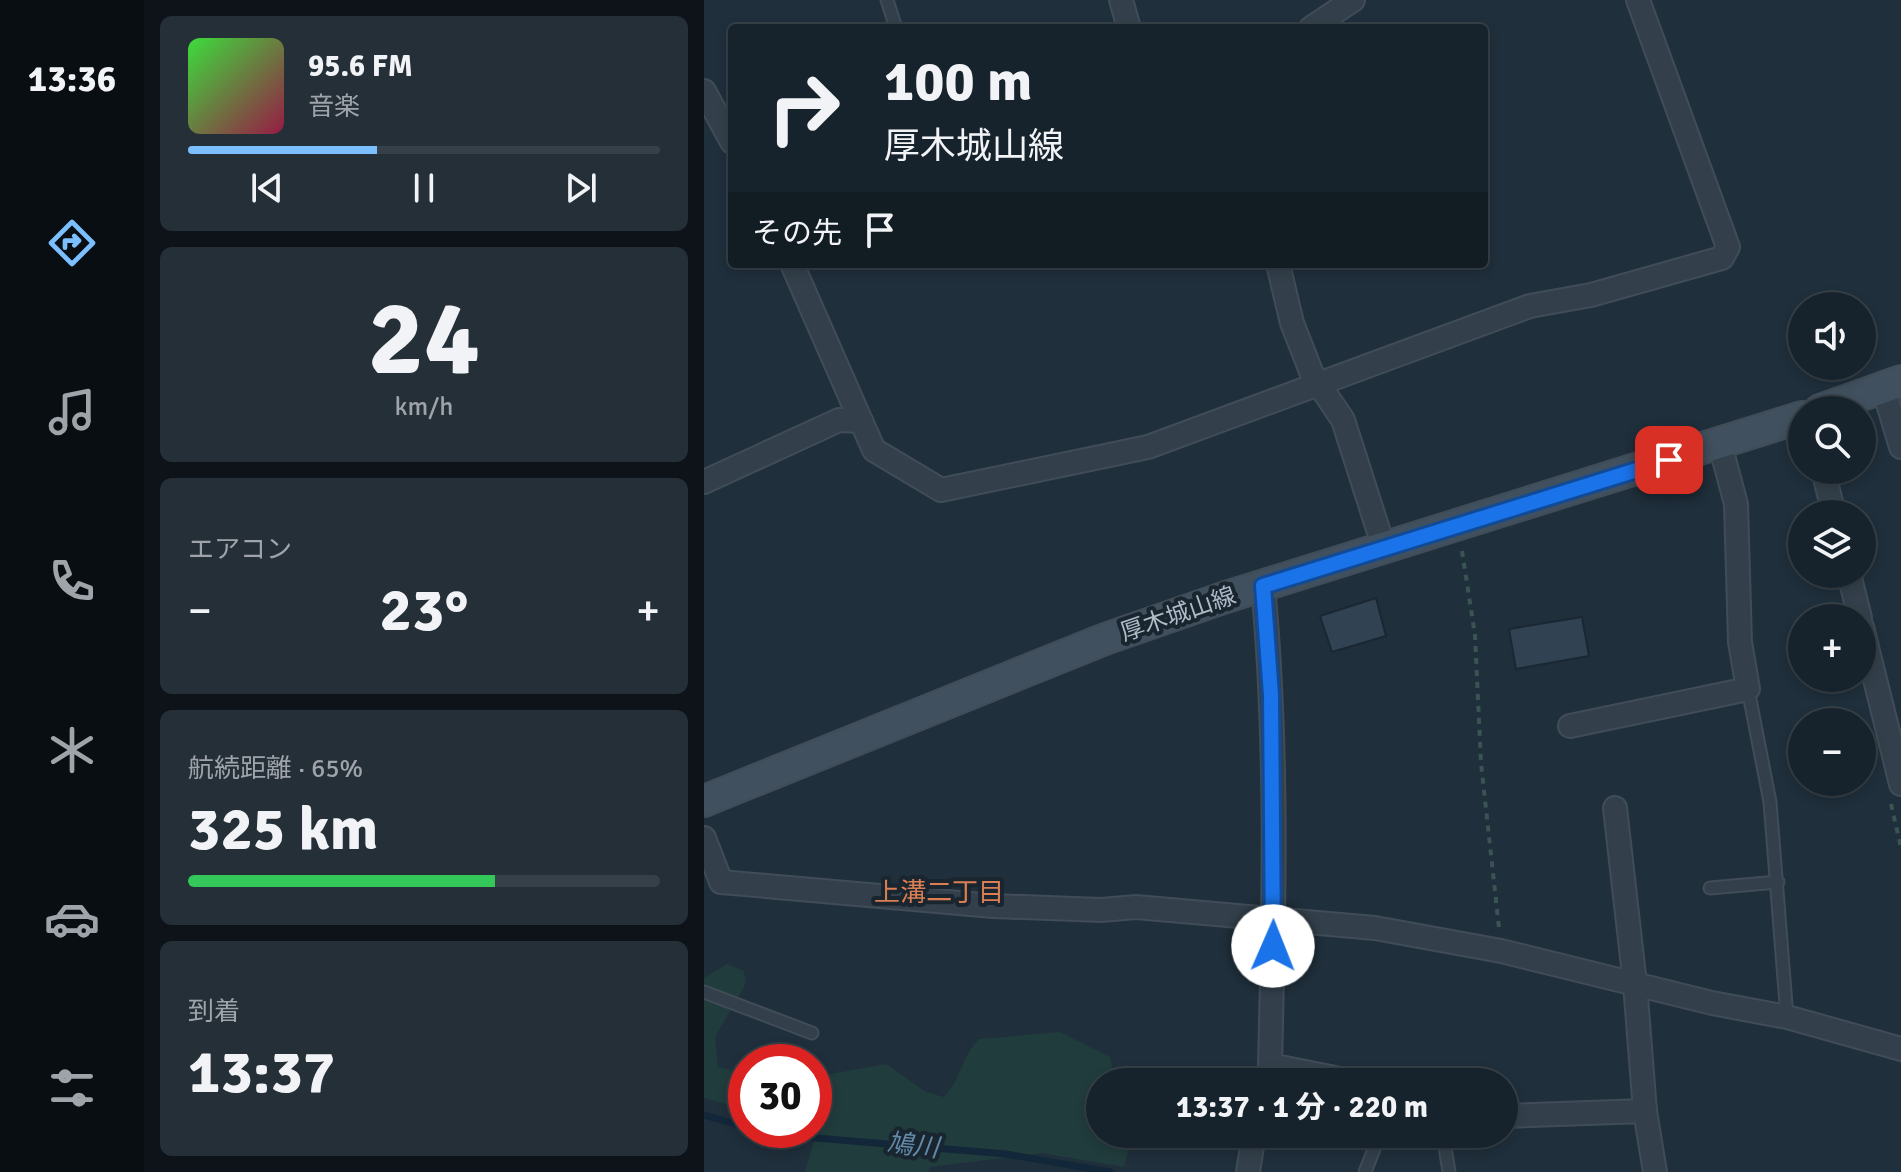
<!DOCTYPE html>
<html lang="ja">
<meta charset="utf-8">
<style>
body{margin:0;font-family:Signika,"Noto Sans JP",sans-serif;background:#242f38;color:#f1f3f6;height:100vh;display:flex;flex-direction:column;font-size:30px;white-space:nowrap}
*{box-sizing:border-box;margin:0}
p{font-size:26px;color:#9ea4a9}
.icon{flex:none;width:44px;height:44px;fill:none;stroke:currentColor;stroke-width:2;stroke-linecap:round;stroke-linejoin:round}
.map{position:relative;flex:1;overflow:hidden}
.sheet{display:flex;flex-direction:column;gap:16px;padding:16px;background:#0d1318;width:560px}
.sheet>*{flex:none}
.guide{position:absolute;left:24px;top:24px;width:760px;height:244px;border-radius:8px;box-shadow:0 4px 12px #0003,0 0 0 2px #364048;background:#17232c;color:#f1f3f6;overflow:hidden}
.buttons{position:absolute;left:1084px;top:292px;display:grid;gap:16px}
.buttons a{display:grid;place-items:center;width:88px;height:88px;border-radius:50%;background:#17232c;box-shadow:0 4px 12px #0003,0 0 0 2px #364048;font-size:40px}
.speed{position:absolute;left:24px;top:1044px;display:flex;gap:16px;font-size:40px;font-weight:700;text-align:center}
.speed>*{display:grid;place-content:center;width:104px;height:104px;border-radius:50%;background:#17232c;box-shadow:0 4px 12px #0003,0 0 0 2px #364048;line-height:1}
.speed .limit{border:12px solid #d22;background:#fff;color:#111}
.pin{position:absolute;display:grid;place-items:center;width:68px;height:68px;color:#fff;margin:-34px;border-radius:16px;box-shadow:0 4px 12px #0006}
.me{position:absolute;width:88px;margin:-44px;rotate:1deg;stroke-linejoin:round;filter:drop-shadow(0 0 6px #0008)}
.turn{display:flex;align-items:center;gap:28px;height:168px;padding:0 24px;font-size:36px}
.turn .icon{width:104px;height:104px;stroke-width:2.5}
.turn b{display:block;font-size:56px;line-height:68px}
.then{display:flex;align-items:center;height:76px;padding:0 24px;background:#0003;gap:16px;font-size:30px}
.big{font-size:60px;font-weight:700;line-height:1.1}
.sheet .tile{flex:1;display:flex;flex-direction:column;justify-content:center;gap:12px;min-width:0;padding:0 28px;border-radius:12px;background:#242f38}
.sheet .dial{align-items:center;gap:0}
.dial b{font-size:104px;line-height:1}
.song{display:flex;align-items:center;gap:24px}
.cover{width:96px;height:96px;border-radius:12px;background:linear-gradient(135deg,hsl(120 70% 55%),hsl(340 70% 35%))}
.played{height:8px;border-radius:4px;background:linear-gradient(90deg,#7bbfff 40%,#364048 40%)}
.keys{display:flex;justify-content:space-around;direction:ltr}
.heat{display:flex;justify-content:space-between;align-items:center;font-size:44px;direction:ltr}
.charge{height:12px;border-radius:6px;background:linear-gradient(90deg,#34c759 65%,#364048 0)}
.trip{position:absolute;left:382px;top:1068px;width:432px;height:80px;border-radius:40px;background:#17232c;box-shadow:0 4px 12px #0003,0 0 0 2px #364048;font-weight:700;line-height:80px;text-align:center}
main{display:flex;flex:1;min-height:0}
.tab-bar{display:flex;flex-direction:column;width:144px;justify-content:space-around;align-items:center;background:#090e12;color:#9ea4a9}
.tab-bar .icon{width:56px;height:56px}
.tab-bar .selected{color:#7bbfff}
.tab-bar b{font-size:36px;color:#f1f3f6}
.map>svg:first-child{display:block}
.green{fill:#213c3c}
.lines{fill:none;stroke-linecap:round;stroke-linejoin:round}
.stream{stroke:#122739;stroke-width:7}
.building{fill:#314352;stroke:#1b2732;stroke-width:2}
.service-casing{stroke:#404c57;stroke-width:15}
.minor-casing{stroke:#404c57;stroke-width:26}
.secondary-casing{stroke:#404c57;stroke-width:34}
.path{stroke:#3a5453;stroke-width:4;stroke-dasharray:6 6;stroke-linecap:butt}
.service{stroke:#33404b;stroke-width:11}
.minor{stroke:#33404b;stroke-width:22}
.secondary{stroke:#41505e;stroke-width:30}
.route-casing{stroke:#114b97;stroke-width:20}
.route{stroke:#1a73e8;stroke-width:14}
.labels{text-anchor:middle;stroke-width:8;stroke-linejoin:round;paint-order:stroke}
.street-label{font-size:24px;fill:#aebbc7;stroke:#19252f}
.neighbourhood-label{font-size:26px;fill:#dc7e54;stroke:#19252f}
.water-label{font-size:26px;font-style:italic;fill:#648aaa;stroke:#19252f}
</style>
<main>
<nav class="tab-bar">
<b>13:36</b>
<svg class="icon selected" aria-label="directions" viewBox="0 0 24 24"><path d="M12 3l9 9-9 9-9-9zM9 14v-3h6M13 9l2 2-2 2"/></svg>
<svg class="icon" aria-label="music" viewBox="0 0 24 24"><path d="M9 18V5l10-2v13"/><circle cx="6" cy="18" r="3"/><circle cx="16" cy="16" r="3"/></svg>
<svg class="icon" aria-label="phone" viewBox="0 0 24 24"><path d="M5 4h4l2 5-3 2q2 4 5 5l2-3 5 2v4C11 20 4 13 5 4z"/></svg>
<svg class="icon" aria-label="climate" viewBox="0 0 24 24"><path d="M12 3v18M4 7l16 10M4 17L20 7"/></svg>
<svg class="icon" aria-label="car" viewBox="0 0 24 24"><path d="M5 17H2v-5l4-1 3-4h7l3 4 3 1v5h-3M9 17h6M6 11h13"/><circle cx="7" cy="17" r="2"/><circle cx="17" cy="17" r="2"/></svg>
<svg class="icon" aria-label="filters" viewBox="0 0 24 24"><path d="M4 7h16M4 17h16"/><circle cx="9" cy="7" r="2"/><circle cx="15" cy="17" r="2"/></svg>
</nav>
<section class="sheet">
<div class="tile">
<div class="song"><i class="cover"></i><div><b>95.6 FM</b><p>音楽</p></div></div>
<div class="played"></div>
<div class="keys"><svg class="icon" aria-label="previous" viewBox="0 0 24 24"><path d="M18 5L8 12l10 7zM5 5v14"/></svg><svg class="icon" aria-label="pause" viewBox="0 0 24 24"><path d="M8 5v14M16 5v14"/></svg><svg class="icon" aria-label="next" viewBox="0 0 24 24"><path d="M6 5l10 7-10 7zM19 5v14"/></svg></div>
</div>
<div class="tile dial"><b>24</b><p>km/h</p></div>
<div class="tile"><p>エアコン</p>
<div class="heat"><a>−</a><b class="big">23°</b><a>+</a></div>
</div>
<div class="tile"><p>航続距離 · 65%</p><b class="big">325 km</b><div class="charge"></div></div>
<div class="tile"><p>到着</p><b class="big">13:37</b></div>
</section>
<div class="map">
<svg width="1197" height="1172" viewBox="0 0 1197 1172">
<rect width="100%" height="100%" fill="#1f2f3b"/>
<g class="green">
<path d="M23,964L40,971L42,983L11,1037L14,1067L42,1073V1110L0,1098V978Z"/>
<path d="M356,1032L406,1057L412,1082H396V1134H429L420,1167L338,1153L226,1167L224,1172H101L113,1129L110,1128V1077L182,1064L222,1092L240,1097C259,1077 256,1059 275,1039Z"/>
</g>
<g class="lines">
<g class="stream">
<path d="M0,1115L42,1127"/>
<path d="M58,1130L88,1136L302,1154L406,1172"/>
</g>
</g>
<g class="building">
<path d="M672,598L682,636L628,652L616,616Z"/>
<path d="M878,617L885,656L812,669L805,629Z"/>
</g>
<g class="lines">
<g class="service-casing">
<g id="service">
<path d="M183,0L192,28"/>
<path d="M1044,689L1066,802L1083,1017"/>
<path d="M1006,888L1074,882"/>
<path d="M0,992L108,1033"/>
<path d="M739,1134L745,1172"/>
<path d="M661,1172L676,1134"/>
</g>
</g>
<g class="minor-casing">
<g id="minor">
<path d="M417,0L425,28"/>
<path d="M607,28L649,0"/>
<path d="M0,91L28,142"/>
<path d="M88,264L157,421"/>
<path d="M574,264L588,323L608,374L639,420L680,548"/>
<path d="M1179,387L1197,447"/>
<path d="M1119,470L1130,514"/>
<path d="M0,482L135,420L157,421L170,450L237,490L444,447L826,306L887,295L1018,258L1024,247L934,0"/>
<path d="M1145,574L1156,618"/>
<path d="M559,586C574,745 570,905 566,1065L651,1082"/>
<path d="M1158,627L1197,784"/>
<path d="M866,726L1044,689L1036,642L1032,504L1016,444"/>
<path d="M911,808L931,984L941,1111"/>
<path d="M0,838L17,882L289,906L397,910L432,907L671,928L797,951L1008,1003L1083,1017L1197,1049"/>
<path d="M800,1116L941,1111L951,1172"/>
<path d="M544,1172L550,1134"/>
</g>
</g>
<g class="secondary-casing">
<g id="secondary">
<path d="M1116,410L1197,381"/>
<path d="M0,801L401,639L522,597L1098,417"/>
</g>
</g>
<g class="path">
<path d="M758,551L771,635L777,763L795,928"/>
<path d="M1187,804L1197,848"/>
</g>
<use href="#service" class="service"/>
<use href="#minor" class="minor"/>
<use href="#secondary" class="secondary"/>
</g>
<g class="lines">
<g class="route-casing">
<path id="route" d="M569,946L567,695L559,586L965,460"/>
</g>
<use href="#route" class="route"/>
</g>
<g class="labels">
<g class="street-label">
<text transform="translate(474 614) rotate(-19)" y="8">厚木城山線</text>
</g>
<g class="neighbourhood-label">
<text x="235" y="901">上溝二丁目</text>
</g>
<g class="water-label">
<text transform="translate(209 1145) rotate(6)" y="9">鳩川</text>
</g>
</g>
</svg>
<div class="buttons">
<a><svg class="icon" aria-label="sound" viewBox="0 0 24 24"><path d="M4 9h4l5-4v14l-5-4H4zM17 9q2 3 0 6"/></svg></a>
<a><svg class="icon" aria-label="search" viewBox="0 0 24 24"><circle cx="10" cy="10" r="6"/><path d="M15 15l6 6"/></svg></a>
<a><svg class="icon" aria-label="layers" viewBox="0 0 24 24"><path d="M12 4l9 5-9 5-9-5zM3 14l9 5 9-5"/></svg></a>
<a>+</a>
<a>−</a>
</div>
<div class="speed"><div class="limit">30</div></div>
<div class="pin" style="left:965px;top:460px;background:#d93025"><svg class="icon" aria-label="arrive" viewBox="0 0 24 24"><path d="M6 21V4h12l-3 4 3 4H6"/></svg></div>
<svg class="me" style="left:569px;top:946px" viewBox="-20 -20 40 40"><circle r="19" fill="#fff"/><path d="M0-13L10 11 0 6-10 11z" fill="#1a73e8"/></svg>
<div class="trip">13:37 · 1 分 · 220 m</div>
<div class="guide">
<div class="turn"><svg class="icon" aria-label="right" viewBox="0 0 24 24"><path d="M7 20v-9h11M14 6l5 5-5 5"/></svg><div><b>100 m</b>厚木城山線</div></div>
<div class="then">その先<svg class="icon" aria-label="arrive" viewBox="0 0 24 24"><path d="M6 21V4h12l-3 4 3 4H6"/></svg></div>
</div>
</div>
</main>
